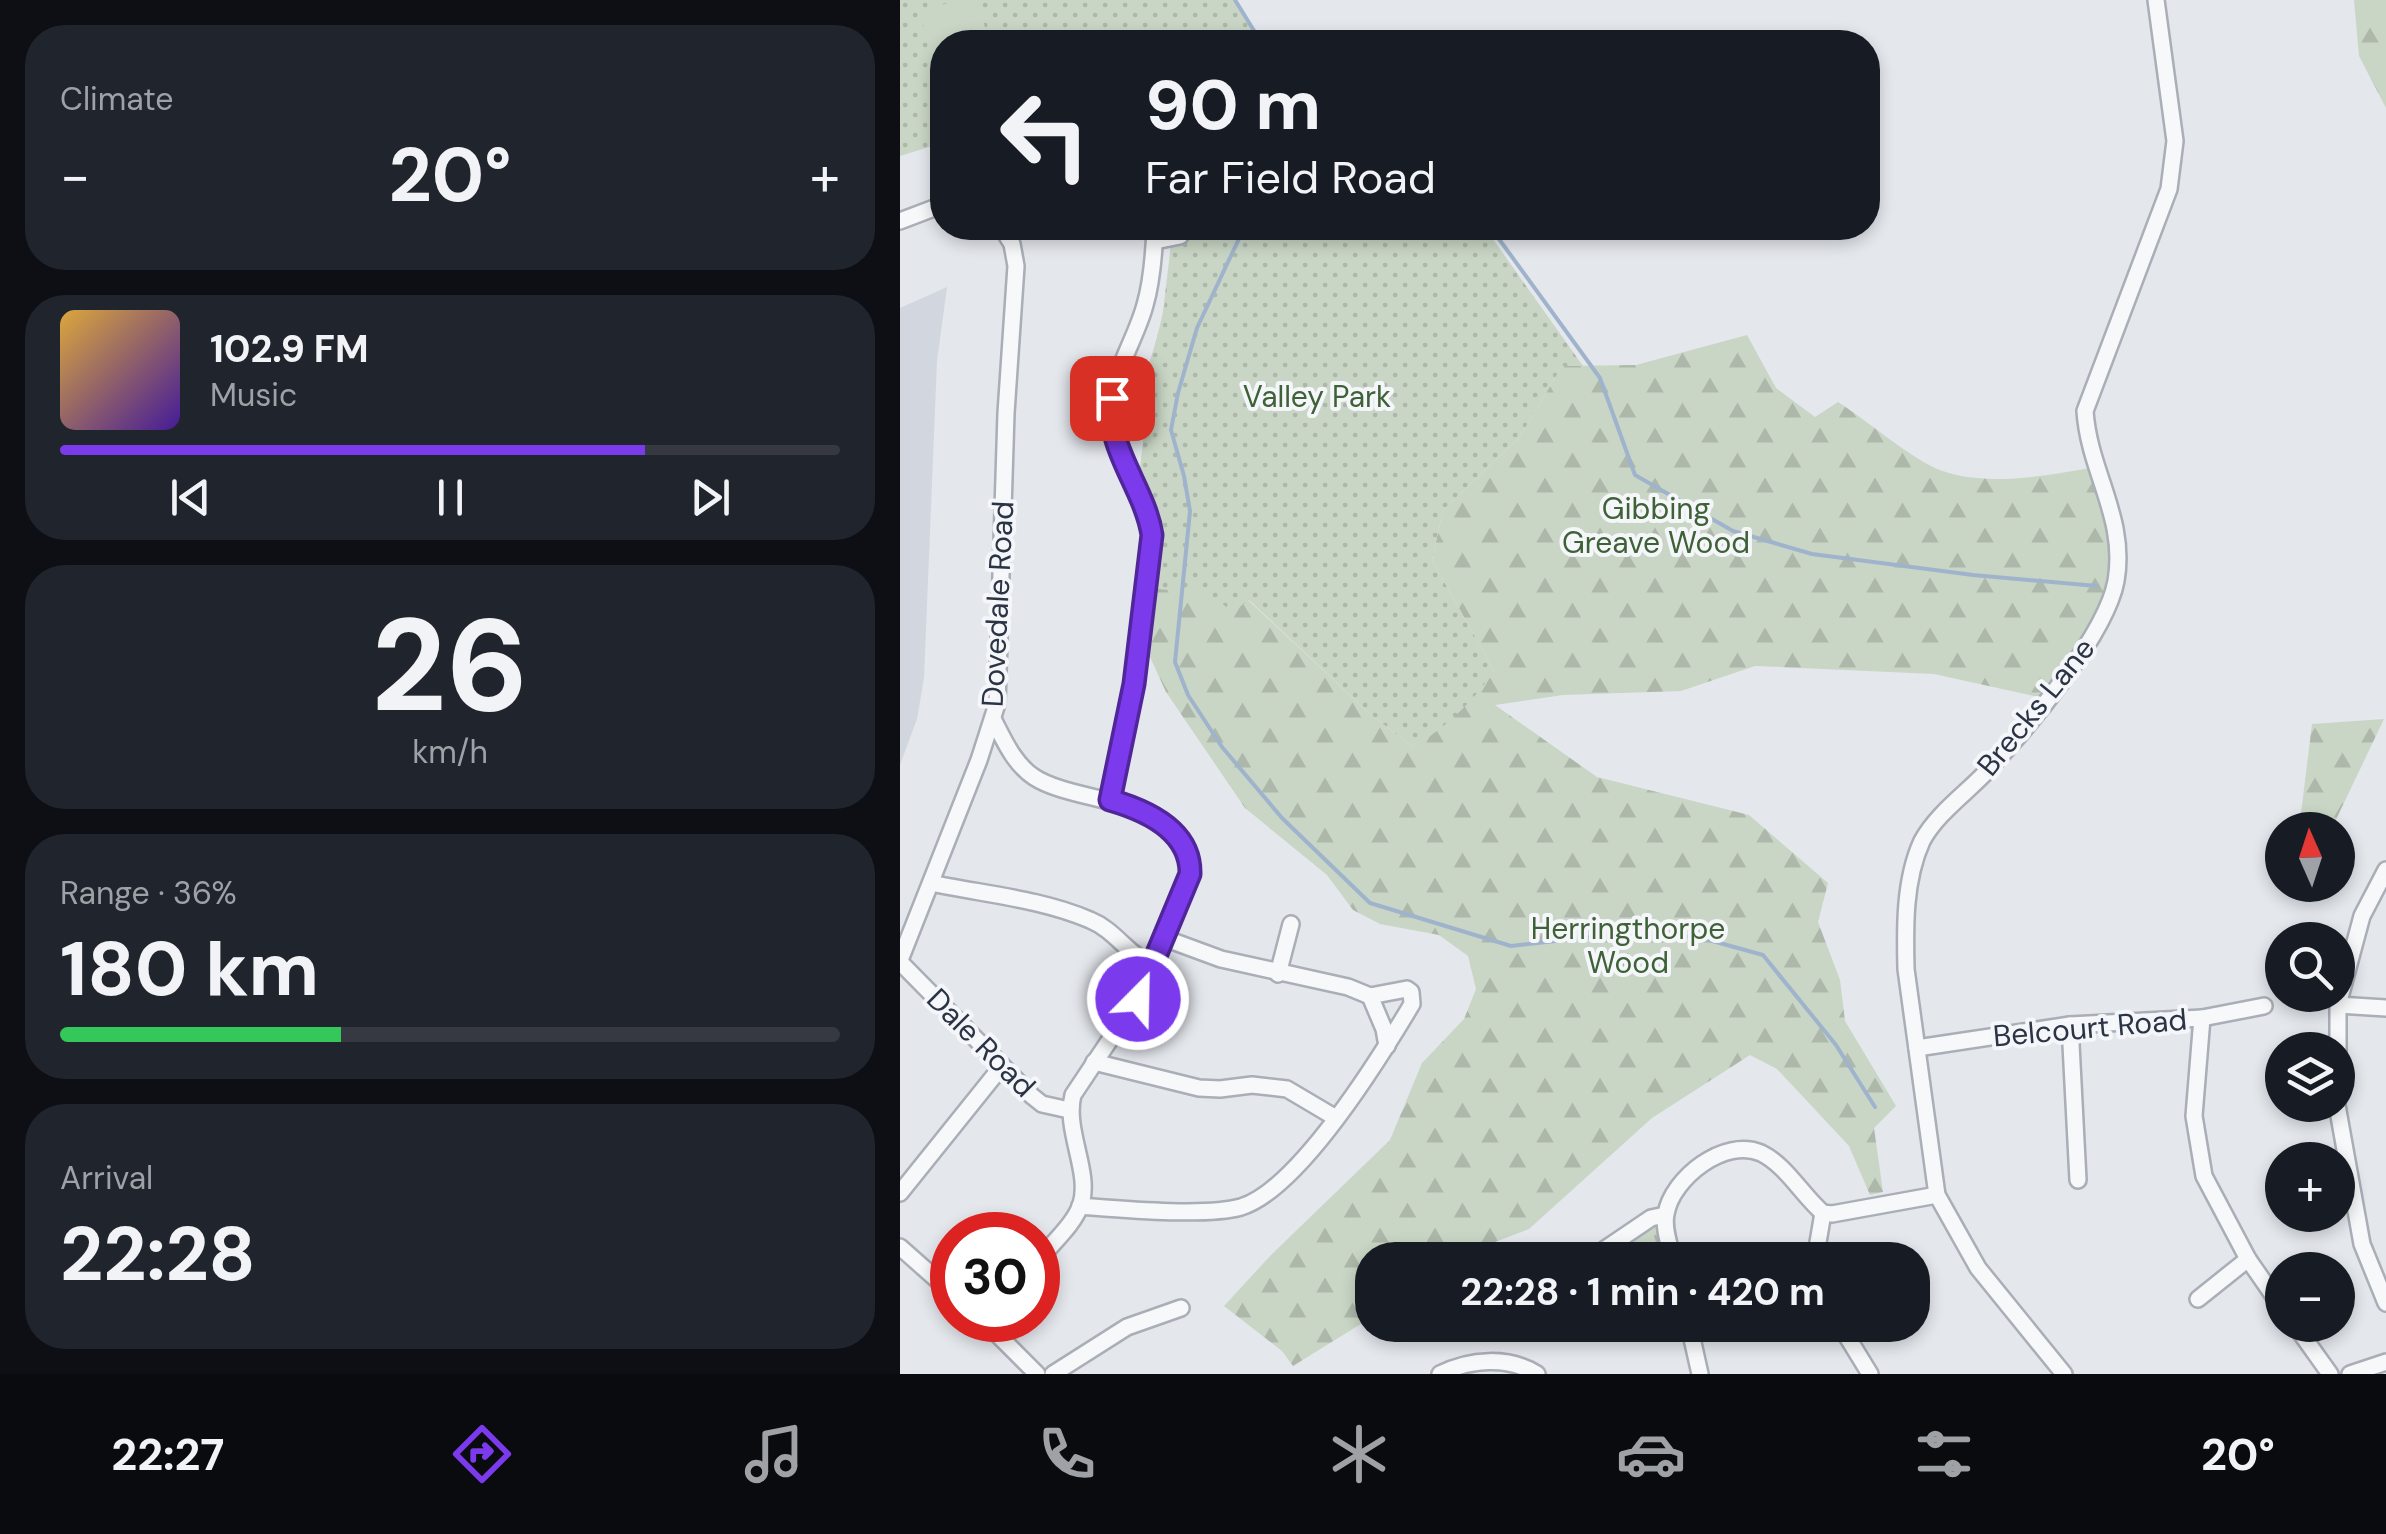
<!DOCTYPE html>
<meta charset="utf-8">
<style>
body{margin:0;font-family:"DM Sans",sans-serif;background:#20242c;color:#f1f3f6;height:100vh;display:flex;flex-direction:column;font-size:38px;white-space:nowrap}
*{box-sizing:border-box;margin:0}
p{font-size:32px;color:#9ea1a6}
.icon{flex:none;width:55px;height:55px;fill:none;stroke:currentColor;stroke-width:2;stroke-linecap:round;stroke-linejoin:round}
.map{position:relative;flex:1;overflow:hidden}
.drawer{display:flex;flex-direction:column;gap:25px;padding:25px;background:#0d0f14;width:900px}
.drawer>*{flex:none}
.top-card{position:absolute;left:30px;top:30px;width:950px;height:210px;border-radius:40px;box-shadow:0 5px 15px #0003;background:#171b24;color:#f1f3f6;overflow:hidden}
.needle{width:65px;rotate:357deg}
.tools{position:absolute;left:1365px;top:812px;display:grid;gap:20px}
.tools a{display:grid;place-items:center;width:90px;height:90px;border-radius:50%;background:#171b24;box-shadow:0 5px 15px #0003;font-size:50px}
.speed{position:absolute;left:30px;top:1212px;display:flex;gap:20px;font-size:50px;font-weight:700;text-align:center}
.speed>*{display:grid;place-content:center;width:130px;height:130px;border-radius:50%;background:#171b24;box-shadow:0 5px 15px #0003;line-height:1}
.speed .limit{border:15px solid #d22;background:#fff;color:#111}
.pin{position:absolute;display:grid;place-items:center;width:85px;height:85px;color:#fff;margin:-42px;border-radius:20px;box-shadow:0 5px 15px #0006}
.me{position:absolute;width:110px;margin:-55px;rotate:23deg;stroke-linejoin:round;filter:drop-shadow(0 0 8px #0008)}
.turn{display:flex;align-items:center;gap:35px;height:210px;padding:0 50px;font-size:45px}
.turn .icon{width:130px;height:130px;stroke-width:2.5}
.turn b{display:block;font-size:70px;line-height:85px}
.big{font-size:75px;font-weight:700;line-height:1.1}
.drawer .tile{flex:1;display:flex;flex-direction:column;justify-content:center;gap:15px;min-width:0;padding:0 35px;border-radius:40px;background:#20242c}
.drawer .dial{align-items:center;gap:0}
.dial b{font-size:130px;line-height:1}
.song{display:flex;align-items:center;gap:30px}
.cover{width:120px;height:120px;border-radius:15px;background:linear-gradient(135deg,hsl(40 70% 55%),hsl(260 70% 35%))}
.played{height:10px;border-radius:5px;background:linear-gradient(90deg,#7c3aed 75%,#363941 75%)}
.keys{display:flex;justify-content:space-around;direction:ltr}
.heat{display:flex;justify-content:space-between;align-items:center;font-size:55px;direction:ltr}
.charge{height:15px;border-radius:8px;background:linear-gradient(90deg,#34c759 36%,#363941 0)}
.trip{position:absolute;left:455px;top:1242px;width:575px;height:100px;border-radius:40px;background:#171b24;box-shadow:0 5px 15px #0003;font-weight:700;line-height:100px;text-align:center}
.menu{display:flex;height:160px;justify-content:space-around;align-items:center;background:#090b0e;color:#9ea1a6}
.menu .icon{width:70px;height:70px}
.menu .active{color:#7c3aed}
.menu b{font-size:45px;color:#f1f3f6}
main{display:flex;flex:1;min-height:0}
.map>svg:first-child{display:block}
.built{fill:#d2d6de}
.grass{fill:url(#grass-tufts)}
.forest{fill:url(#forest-firs)}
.park{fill:url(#park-dots)}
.garden{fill:#c9d6c5}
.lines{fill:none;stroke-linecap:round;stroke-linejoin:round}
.stream{stroke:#9fb4cc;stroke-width:4}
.minor-casing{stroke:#a9aeb7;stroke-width:20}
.minor{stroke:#f7f8fa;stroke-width:15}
.route-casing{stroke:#51269a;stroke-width:25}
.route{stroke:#7c3aed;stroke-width:18}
.labels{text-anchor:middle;stroke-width:8;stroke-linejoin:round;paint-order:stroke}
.park-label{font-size:30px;fill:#3f6138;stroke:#f4f6f9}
.street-label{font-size:30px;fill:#2b3445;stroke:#f4f6f9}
</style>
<main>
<section class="drawer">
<div class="tile"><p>Climate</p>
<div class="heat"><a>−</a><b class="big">20°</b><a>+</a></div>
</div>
<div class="tile">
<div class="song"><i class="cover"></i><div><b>102.9 FM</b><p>Music</p></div></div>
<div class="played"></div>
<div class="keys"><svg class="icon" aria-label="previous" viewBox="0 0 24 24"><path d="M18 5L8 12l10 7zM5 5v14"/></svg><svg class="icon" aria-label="pause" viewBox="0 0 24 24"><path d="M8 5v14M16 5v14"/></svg><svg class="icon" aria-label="next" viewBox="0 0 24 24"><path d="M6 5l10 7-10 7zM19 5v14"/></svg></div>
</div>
<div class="tile dial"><b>26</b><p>km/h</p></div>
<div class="tile"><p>Range · 36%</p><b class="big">180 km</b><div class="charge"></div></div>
<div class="tile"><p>Arrival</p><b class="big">22:28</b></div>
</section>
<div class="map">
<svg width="1486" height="1374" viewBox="0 0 1486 1374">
<defs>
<pattern id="grass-tufts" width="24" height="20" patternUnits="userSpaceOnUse" patternTransform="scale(2.5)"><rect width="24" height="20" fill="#c9d6c5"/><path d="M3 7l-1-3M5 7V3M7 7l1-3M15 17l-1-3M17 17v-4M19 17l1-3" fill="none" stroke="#adb8ab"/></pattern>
<pattern id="forest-firs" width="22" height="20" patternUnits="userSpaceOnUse" patternTransform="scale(2.5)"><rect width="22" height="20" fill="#c9d6c5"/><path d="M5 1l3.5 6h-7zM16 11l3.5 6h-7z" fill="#adb8ab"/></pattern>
<pattern id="park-dots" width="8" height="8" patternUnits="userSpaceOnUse" patternTransform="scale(2.5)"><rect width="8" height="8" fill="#c9d6c5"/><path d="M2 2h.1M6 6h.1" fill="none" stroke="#adb8ab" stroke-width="1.8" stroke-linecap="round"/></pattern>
</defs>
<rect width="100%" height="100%" fill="#e4e7ec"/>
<path class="built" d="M47,287L37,361L24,678L17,719L0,765V308Z"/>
<path class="grass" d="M754,1224L761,1226L769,1260L712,1259L710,1251Z"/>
<g class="forest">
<path d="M1454,0H1486V108L1459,56Z"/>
<path d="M271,244L348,600L471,715L514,747L594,671L532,560L543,510L619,438L662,366L736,365L847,335L876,388L915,417L938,402C966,420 1007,455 1035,468C1079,488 1145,476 1190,468L1211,534V568L1204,601L1187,638L1138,697L1034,674L855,666L781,691L663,695L595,705L697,777L849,815L928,883L918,922L940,980L945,1021L996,1106L974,1128L983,1192L970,1195L949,1146L877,1069L850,1055L752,1118L629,1229L595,1242L566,1260H472V1317L393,1366L382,1351L324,1306L371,1255L490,1140L522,1063L564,1019L576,989L568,956L539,935L480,924L453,910L427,875L345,808L266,692L250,657L261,530L239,478L246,417L238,398L261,329Z"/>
<path d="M1484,719L1431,830H1399L1412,724Z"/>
</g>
<g class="park">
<path d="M0,0H335L364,42H42V143L0,156Z"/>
<path d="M269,228H585L683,366H662L619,438L543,510L532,560L594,671C571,704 548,725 514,747L471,715L349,600L333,612L309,594L258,589L261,530L239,478L246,417L238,398C256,344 275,286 269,228Z"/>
</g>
<path class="garden" d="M57,0H76L90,42H42V67L38,69L19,12Z"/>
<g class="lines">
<g class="stream">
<path d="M335,0L361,42"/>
<path d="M344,228L297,328L278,393L271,430L284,476L290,511L275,662L288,695L322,747L382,818L470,903L611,946L710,935L798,937L863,955L936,1045L975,1107"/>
<path d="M591,228L700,378L735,475L833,531L912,554L1073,575L1197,586"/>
</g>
<g class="minor-casing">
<g id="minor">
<path d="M0,221L42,205"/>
<path d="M255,241L280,236"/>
<path d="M93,719C104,740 114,764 134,777C178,806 292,796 289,873L237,999L173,1095C164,1130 191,1172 181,1204C174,1225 151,1244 138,1261"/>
<path d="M210,800L235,683L252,535C245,492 209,454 211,409C212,373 236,339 245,305C252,281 254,253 255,228"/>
<path d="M31,883C83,894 142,899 190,920C215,930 228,955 252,965"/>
<path d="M0,960L79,760L97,704L106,413L116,266L112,244L102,228"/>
<path d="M0,962L132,1096L142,1104L169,1110"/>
<path d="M378,974L391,924"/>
<path d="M470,996L484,1029L487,1046"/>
<path d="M1438,1005L1486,1008"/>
<path d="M1302,1018L1294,1116L1304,1176L1348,1259L1382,1308"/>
<path d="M1170,1025L1178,1180"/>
<path d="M1017,1048L1170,1025L1302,1018L1364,1006"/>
<path d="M1438,1058V1005L1462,916L1486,870"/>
<path d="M194,1062L299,1088L320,1089L352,1085L387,1089L436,1118"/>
<path d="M1437,1105L1462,1244L1486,1303"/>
<path d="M0,1193L102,1066"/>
<path d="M180,1206C220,1209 305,1217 341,1207C399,1189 481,1056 512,1004L511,992L507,989L470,996L448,987L321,959L264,938"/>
<path d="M0,1247L52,1293"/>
<path d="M689,1260L751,1218L765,1215"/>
<path d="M773,1260C770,1246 763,1229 766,1214C772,1178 825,1137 861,1153C886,1165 902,1195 923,1213L932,1214L1037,1195"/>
<path d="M915,1260L923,1213"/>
<path d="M1298,1299L1348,1259"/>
<path d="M83,1320L137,1374"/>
<path d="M789,1325L800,1374"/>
<path d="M940,1325L970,1374"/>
<path d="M1395,1325L1430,1374"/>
<path d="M153,1374L227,1327L281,1308"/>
<path d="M540,1374C570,1359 608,1356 637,1374"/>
<path d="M1164,1374L1078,1268L1037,1195L1006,969C1005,928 1004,880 1022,841C1037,813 1068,792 1089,769C1128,727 1206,635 1216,581C1227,518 1189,472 1185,411L1269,189L1275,141L1256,0"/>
<path d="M1450,1374L1486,1362"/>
</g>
</g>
<use href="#minor" class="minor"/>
</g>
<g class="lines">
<g class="route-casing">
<path id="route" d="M212,398C205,448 245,488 252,535L234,684L210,800C245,810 291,830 290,874L238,999"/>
</g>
<use href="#route" class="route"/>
</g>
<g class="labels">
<g class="park-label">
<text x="417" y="407">Valley Park</text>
<text x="756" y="519">Gibbing<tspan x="756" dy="34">Greave Wood</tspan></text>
<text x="728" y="939">Herringthorpe<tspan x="728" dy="34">Wood</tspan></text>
</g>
<g class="street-label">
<text transform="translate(98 604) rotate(-87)" y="10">Dovedale Road</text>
<text transform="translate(1136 707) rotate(-51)" y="10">Brecks Lane</text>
<text transform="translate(1190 1028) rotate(-5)" y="10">Belcourt Road</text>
<text transform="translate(81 1043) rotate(45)" y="10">Dale Road</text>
</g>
</g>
</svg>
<div class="tools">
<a><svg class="needle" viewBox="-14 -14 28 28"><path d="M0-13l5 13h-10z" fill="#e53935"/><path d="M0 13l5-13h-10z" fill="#9ea1a6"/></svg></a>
<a><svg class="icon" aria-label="search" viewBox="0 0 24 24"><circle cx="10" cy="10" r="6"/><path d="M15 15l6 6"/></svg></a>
<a><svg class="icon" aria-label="layers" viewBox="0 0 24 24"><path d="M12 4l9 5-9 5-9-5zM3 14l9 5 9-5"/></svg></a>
<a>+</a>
<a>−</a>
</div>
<div class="speed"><div class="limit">30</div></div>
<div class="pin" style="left:212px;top:398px;background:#d93025"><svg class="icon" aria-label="arrive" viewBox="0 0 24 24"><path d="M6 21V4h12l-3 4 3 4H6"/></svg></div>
<svg class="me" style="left:238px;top:999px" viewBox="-20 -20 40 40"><circle r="17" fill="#7c3aed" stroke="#fff" stroke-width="3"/><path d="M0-11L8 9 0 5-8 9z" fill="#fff"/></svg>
<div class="trip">22:28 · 1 min · 420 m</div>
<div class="top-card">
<div class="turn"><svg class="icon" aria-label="left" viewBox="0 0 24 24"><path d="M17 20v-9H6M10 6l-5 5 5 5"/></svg><div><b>90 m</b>Far Field Road</div></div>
</div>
</div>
</main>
<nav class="menu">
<b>22:27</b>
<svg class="icon active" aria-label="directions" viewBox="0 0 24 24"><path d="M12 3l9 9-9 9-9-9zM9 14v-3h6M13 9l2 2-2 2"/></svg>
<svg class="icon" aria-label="music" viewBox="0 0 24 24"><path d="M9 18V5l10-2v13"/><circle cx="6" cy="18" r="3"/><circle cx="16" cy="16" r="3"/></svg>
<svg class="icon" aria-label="phone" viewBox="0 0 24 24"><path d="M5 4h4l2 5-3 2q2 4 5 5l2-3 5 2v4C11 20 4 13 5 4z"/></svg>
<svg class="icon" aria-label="climate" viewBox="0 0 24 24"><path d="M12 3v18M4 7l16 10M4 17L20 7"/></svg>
<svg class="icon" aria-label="car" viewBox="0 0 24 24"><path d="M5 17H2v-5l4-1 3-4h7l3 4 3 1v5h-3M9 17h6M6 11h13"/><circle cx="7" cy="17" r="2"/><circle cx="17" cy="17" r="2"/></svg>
<svg class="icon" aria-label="filters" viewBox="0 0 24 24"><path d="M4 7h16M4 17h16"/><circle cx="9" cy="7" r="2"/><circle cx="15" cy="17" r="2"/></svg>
<b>20°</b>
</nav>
